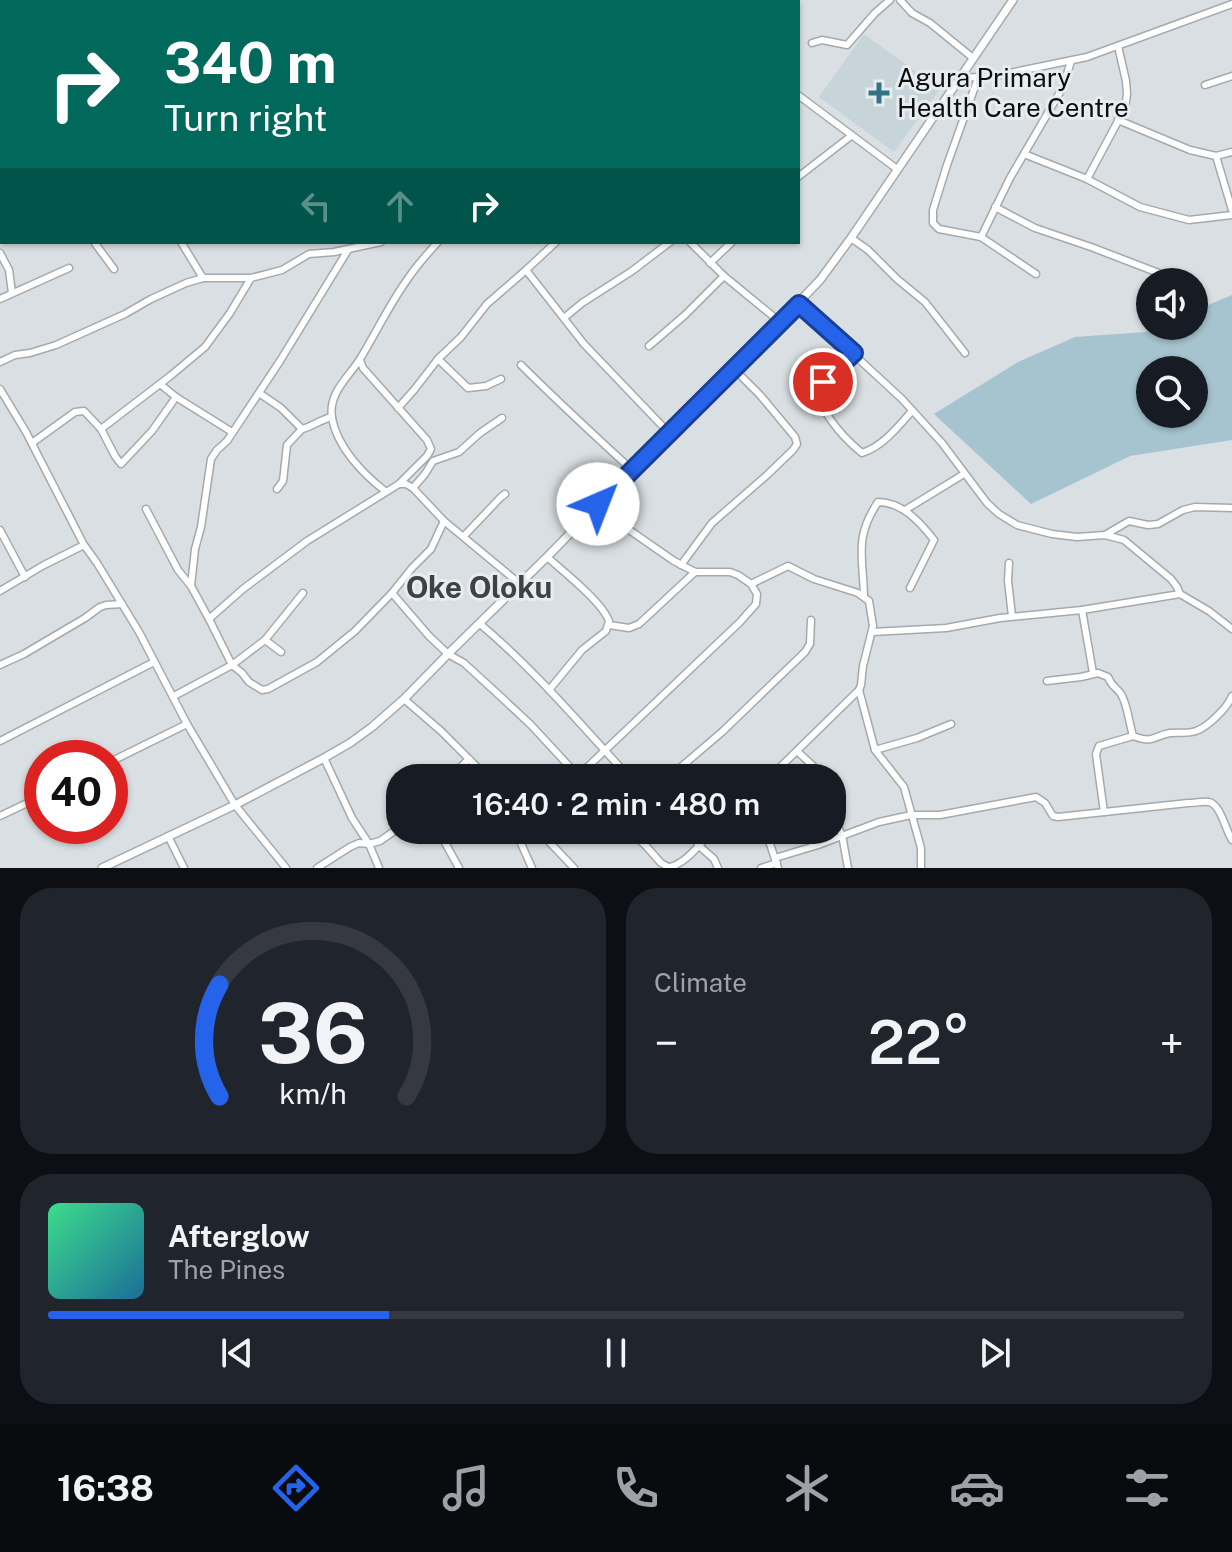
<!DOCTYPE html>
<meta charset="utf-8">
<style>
body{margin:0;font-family:"Public Sans",sans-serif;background:#20242c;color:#f1f3f6;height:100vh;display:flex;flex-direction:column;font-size:30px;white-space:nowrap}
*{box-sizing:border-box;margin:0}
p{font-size:26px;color:#9ea1a6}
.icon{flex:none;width:44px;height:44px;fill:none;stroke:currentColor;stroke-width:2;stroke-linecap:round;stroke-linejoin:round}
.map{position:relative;height:868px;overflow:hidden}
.drawer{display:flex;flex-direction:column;gap:20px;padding:20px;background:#0d0f14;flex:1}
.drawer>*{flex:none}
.top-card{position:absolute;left:0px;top:0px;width:800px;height:244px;box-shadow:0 2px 6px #0004;background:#00695c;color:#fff;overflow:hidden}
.tools{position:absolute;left:1136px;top:268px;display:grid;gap:16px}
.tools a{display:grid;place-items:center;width:72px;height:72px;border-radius:50%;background:#171b24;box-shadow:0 2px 6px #0004;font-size:40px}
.speed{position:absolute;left:24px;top:740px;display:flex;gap:16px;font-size:40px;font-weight:700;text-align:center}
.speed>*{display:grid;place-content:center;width:104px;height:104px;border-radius:50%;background:#171b24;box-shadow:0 2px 6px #0004;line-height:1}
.speed .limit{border:12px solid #d22;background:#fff;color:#111}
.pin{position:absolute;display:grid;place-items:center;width:68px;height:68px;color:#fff;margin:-34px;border:4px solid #fff;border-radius:50%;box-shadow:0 2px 8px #0007}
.me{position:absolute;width:88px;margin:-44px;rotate:44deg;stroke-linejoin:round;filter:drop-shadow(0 0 6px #0008)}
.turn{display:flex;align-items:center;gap:28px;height:168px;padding:0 32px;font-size:36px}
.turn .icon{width:104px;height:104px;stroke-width:2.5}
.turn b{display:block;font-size:56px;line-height:68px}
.lanes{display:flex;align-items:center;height:76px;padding:0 32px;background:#0003;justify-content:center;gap:40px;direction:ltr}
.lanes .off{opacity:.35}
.big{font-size:60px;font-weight:600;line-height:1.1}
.drawer .card{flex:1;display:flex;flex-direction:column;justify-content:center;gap:12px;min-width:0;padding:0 28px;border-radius:32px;background:#20242c}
.drawer .dial{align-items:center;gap:0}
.dial svg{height:208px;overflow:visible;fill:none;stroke:#363941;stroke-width:7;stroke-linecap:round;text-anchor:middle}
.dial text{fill:#f1f3f6;stroke:none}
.song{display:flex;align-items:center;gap:24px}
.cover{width:96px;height:96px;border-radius:12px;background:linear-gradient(135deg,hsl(150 70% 55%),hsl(200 70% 35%))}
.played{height:8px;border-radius:4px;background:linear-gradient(90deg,#2563eb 30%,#363941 30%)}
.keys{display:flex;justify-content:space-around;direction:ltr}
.heat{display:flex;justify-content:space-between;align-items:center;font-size:44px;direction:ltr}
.drawer .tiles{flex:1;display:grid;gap:20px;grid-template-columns:1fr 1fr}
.card:last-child{grid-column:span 2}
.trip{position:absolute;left:386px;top:764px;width:460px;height:80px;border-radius:32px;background:#171b24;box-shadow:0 2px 6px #0004;font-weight:600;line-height:80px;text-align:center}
.dock{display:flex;height:128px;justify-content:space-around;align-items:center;background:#090b0e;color:#9ea1a6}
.dock .icon{width:56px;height:56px}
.dock .current{color:#2563eb}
.dock b{font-size:36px;color:#f1f3f6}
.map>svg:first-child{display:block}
.built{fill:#c7d5db}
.green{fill:#a6c4cf;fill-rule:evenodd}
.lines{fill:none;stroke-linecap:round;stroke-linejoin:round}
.minor-casing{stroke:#a4aaac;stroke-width:9}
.tertiary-casing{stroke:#a4aaac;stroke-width:10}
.minor{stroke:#fff;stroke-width:6}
.tertiary{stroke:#fff;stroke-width:7}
.route-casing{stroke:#184099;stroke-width:20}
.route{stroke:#2563eb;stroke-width:14}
.poi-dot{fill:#347287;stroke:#e7ecef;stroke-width:3}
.labels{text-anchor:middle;stroke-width:6;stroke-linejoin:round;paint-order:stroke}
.poi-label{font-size:26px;fill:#0c0e0f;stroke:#e7ecef;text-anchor:start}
.quarter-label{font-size:30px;font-weight:bold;fill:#3e4244;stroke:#e7ecef}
</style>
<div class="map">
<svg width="1232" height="868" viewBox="0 0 1232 868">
<rect width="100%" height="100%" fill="#d9dfe2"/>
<path class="built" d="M864,34L940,89L894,152L819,97Z"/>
<path class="green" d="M1232,295V440L1130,456L1031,504L934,414L1018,362L1075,337L1145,332L1159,326H1194V311ZM1150,370H1194V414H1150Z"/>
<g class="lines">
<g class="minor-casing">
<g id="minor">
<path d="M199,0L200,2"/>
<path d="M677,0L680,2"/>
<path d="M900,0L912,13L930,23L973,58"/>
<path d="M293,2V0"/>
<path d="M417,2L419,0"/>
<path d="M495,2L496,0"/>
<path d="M812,43L822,40L847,45L875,13L890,0"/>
<path d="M961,78L995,76L1087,57L1232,4"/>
<path d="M978,78L947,165L933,210V223L939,229L981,237L1036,274"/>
<path d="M1205,85L1232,76"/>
<path d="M0,89L2,87"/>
<path d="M798,95L897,169"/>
<path d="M0,103L2,104"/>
<path d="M1118,120L1190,150L1216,156L1232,210"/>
<path d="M1024,154L1087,179L1140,207L1189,220L1232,215"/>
<path d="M1216,156L1232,152"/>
<path d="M798,177L851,136"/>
<path d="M0,178L2,179"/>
<path d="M1087,179L1125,108L1127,94L1126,81L1118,46"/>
<path d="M995,207L1035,228L1091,247L1182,282"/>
<path d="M981,237L1010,178L1063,87L1071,61"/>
<path d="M851,238L868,250L897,279L925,302L965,353"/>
<path d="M94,242L114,269"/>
<path d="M181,242L203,278"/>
<path d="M690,242L724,276L780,322"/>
<path d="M0,253L9,270L12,293"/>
<path d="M710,263L732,242"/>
<path d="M526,270L584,344L669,433"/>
<path d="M0,299L69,268"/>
<path d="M799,304L902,399L942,443L987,503L999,514L1017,525L1052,534L1077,537L1105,535L1124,540L1171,579L1177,587L1180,594L1209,611L1232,629"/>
<path d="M564,318L582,303L632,271L670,242"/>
<path d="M649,346L685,315L724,276"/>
<path d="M854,353L823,382C808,402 846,440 862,453C883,446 897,428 911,412"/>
<path d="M438,359L468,388L486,386L501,379"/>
<path d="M360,360L363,368L427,440L431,449L427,456L399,484"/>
<path d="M0,362L15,355L30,353L56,345L125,314L151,299L186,283L203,278H251L282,270L309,254L334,252L381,242"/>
<path d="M521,365C557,401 594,435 632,470"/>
<path d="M160,384L176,397L232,432"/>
<path d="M0,389L26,432L84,545L97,563L139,632L187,724L235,805L286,868"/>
<path d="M259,393L281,408L302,429C312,427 321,419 332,417"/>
<path d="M398,408L414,390L438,359L461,337L487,304L526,270L556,242"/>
<path d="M101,429L169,377L205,347L230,313L251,278"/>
<path d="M32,443L75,412L84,411L101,429L115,456L121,464L152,431L176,397"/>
<path d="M413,488L425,474L433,461L459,452L480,433L502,418"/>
<path d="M277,489L283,481L287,445L302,429"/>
<path d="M385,491C363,474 337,447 332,418C328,393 348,378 360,359C376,333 389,305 407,280C416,266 427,254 438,242"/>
<path d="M146,509L178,570L191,586L209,619L232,665L242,673L249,682L262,690L268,689L317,662L355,631L392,593L429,636L448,654L464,663L500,696L531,725L580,778"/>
<path d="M905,510L964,474"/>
<path d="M0,530L25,577"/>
<path d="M1105,535L1129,521L1148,525L1158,524L1183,510L1195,507L1232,508"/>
<path d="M464,536L501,497L505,494"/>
<path d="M547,557C564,572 602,602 609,621L606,631L582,650L549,690"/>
<path d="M1009,563L1008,581L1012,616"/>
<path d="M681,565L712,523L767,475L793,450L797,444L795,437L760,395L734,369"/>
<path d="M751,584L788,566L814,579L858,593L869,601L873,626L863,666L861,685L859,690L875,750L904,787L921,848V868"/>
<path d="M191,586L195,549L201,527L211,459L217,450L227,441L280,361L348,250"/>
<path d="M0,591L44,565L84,545"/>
<path d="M392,593L412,568L431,549L444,521"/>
<path d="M864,596C863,556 854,538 878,502C902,502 920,522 934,540L910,588"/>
<path d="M1082,610L1093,673"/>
<path d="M209,619L243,589L307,541L399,484H406L413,488L444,521L520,584"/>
<path d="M480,624C535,670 581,725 630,778"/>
<path d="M609,625L629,628L639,624L695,572"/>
<path d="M872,632L946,628L1000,618L1082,610L1180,594"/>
<path d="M265,640L281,652"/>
<path d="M0,665L24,654L85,618L100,607L106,605L122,604"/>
<path d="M1047,681L1081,677L1098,673L1108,677C1111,686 1116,687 1121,694C1128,706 1129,723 1133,736C1155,744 1152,736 1170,733C1179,732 1187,734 1196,731C1208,727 1228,707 1232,696"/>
<path d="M174,696L232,665L265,640L303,593"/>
<path d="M404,699L441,731L488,778"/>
<path d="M0,741L154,662"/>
<path d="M875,750L917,738L951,724"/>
<path d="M797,751L826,778"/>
<path d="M324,758L352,818L369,844L379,868"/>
<path d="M110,762L187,724"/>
<path d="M578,776L740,622L756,604L757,594L751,584L738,575L730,572H695L674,561L625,527L598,504"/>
<path d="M449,778L469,759"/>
<path d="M668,778L722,732L805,652L810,644L811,620"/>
<path d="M769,778L859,690"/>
<path d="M832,786L835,793L832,804L838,827L842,835L848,868"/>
<path d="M1104,812L1096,754L1099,746L1133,736"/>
<path d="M0,816L42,796"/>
<path d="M438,830L459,868"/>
<path d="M515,830L532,868"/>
<path d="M538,830L574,868"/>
<path d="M628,830L646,846L661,863L670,868"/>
<path d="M755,830L766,835L768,838L778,868"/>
<path d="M168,836L184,868"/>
<path d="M698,845L714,859L718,868"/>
<path d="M775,858L818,845L879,822L911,815H940L1036,797L1045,803L1053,816L1058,817L1188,803C1194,803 1203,801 1209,802C1221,805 1225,829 1232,840"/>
<path d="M670,867C687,863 701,842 713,830"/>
<path d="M317,868L350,847L359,843L369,844L380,841L400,827"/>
<path d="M761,868L777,863"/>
</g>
</g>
<g class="tertiary-casing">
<path id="tertiary" d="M102,868L235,805L324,758L350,743L372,727L404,699L448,654L547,557L632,470L730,374L820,280L851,238L1013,0"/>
</g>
<use href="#minor" class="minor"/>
<use href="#tertiary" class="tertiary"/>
</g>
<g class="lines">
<g class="route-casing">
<path id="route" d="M598,504L799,304L854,353L823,382"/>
</g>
<use href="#route" class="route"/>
</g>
<path class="poi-dot" d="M875 81h8v8h8v8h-8v8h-8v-8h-8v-8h8z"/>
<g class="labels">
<g class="poi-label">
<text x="897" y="87">Agura Primary<tspan x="897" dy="30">Health Care Centre</tspan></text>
</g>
<g class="quarter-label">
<text x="479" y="598">Oke Oloku</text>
</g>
</g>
</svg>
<div class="tools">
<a><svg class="icon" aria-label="sound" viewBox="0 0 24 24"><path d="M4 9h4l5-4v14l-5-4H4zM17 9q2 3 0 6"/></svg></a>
<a><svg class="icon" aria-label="search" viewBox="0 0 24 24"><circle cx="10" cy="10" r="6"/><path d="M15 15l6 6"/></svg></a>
</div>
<div class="speed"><div class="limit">40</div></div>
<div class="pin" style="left:823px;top:382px;background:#d93025"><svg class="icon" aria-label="arrive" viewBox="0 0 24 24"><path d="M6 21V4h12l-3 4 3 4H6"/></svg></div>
<svg class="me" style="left:598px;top:504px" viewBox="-20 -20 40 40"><circle r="19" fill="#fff"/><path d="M0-13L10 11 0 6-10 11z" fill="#2563eb"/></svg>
<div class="trip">16:40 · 2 min · 480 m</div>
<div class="top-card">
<div class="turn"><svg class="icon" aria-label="right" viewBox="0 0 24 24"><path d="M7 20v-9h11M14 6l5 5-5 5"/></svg><div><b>340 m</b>Turn right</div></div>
<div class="lanes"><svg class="icon off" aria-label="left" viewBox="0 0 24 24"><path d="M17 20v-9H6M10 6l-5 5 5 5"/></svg><svg class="icon off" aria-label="ahead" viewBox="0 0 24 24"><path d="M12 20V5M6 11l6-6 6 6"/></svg><svg class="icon" aria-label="right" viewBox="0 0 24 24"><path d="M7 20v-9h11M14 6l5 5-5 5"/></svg></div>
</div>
</div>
<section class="drawer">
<div class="tiles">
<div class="card dial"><svg viewBox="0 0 100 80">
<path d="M14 69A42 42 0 1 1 86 69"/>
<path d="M14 69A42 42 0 0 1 14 26" stroke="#2563eb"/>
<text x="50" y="56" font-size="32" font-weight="700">36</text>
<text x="50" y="72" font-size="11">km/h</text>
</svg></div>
<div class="card"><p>Climate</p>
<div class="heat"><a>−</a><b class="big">22°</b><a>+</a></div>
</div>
<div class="card">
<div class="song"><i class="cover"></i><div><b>Afterglow</b><p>The Pines</p></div></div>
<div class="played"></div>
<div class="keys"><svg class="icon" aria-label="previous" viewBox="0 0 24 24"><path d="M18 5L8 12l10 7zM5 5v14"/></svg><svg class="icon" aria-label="pause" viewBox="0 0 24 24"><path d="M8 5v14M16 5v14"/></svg><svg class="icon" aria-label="next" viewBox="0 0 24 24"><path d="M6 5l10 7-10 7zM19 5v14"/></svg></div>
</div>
</div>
</section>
<nav class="dock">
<b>16:38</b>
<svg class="icon current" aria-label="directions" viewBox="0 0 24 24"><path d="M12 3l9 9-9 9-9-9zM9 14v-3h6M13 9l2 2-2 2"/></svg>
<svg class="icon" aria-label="music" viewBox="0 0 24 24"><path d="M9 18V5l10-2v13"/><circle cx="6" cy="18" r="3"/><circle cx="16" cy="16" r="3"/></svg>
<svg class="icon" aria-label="phone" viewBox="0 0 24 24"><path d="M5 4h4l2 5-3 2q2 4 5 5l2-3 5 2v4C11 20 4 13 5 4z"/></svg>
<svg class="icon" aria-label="climate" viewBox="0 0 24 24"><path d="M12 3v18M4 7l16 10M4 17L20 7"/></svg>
<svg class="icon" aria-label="car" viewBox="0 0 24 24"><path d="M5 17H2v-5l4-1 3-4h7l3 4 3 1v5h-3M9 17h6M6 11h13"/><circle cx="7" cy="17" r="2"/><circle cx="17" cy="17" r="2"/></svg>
<svg class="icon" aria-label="filters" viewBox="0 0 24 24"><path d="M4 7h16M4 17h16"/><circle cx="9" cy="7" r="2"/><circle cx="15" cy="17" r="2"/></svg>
</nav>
